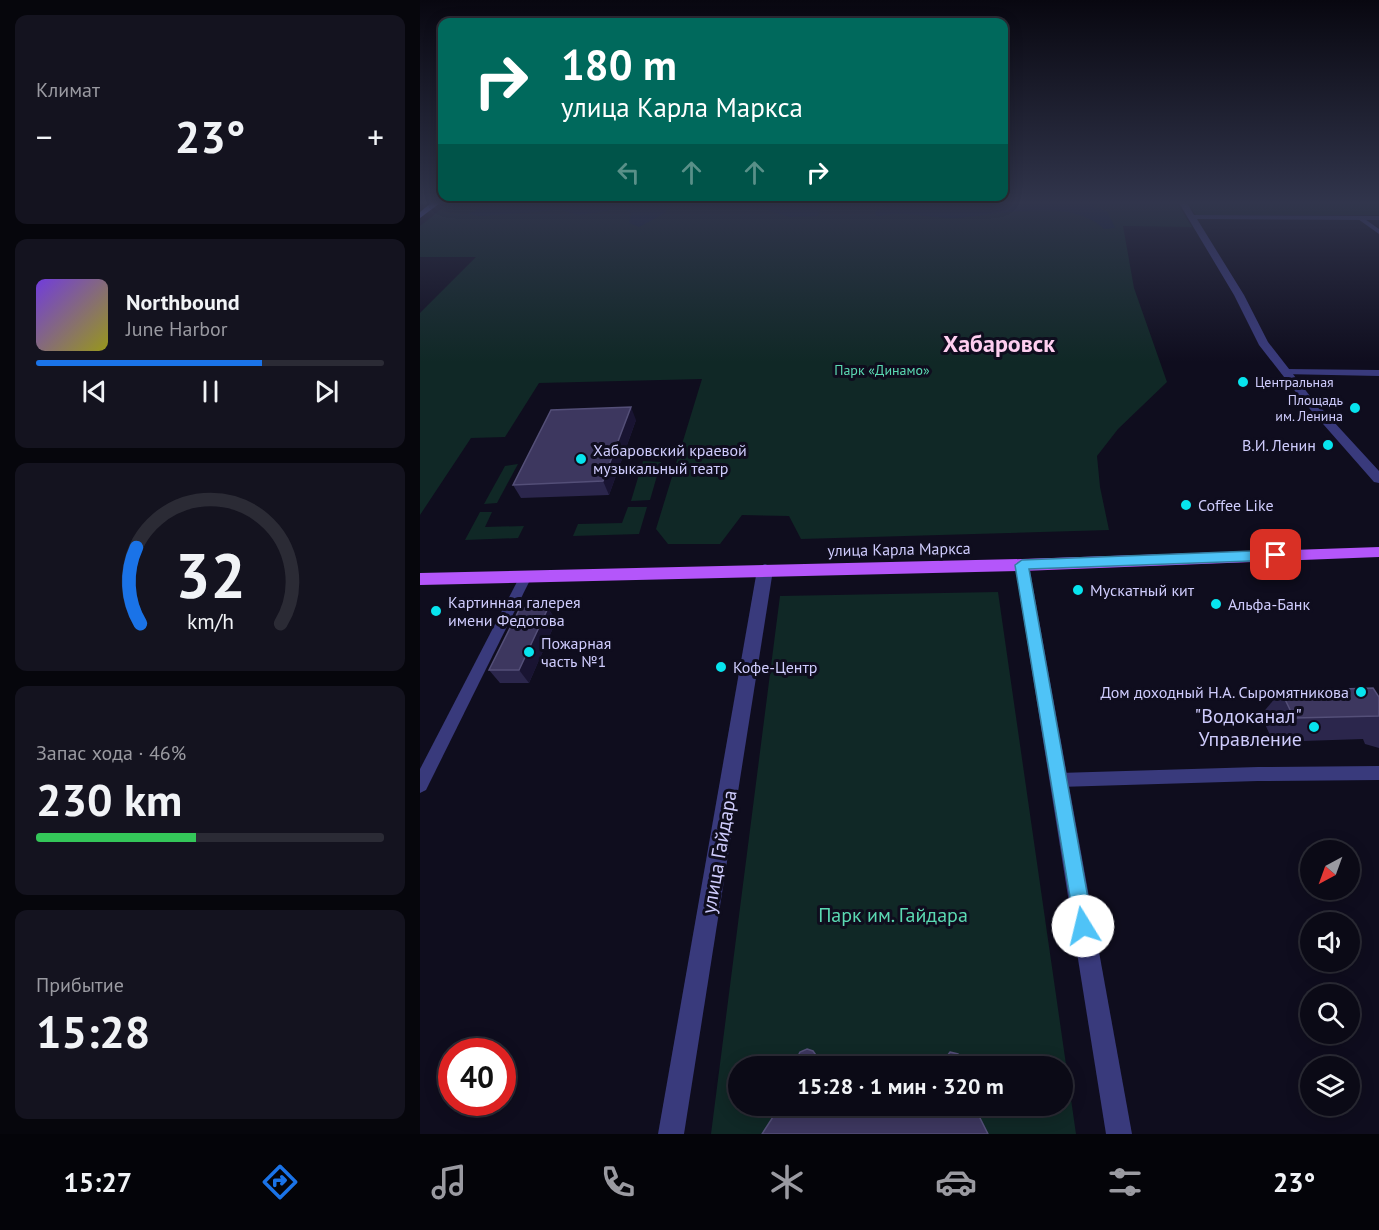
<!DOCTYPE html>
<html lang="ru">
<meta charset="utf-8">
<style>
body{margin:0;font-family:"PT Sans",sans-serif;background:#14131f;color:#f1f3f6;height:100vh;display:flex;flex-direction:column;font-size:22px;white-space:nowrap}
*{box-sizing:border-box;margin:0}
p{font-size:20px;color:#9a9aa1}
.icon{flex:none;width:33px;height:33px;fill:none;stroke:currentColor;stroke-width:2;stroke-linecap:round;stroke-linejoin:round}
.map{position:relative;flex:1;overflow:hidden}
.side{display:flex;flex-direction:column;gap:15px;padding:15px;background:#06060c;width:420px}
.side>*{flex:none}
.guide{position:absolute;left:18px;top:18px;width:570px;height:183px;border-radius:12px;box-shadow:0 3px 15px #0003,0 0 0 2px #2b2b35;background:#00695c;color:#fff;overflow:hidden}
.needle{width:39px;rotate:221deg}
.buttons{position:absolute;left:880px;top:840px;display:grid;gap:12px}
.buttons a{display:grid;place-items:center;width:60px;height:60px;border-radius:50%;background:#0b0a16;box-shadow:0 3px 15px #0003,0 0 0 2px #2b2b35;font-size:30px}
.speed{position:absolute;left:18px;top:1038px;display:flex;gap:12px;font-size:30px;font-weight:700;text-align:center}
.speed>*{display:grid;place-content:center;width:78px;height:78px;border-radius:50%;background:#0b0a16;box-shadow:0 3px 15px #0003,0 0 0 2px #2b2b35;line-height:1}
.speed .limit{border:9px solid #d22;background:#fff;color:#111}
.pin{position:absolute;display:grid;place-items:center;width:51px;height:51px;color:#fff;margin:-26px;border-radius:12px;box-shadow:0 3px 9px #0006}
.me{position:absolute;width:66px;margin:-33px;rotate:351deg;stroke-linejoin:round;filter:drop-shadow(0 0 4px #0008)}
.turn{display:flex;align-items:center;gap:21px;height:126px;padding:0 24px;font-size:27px}
.turn .icon{width:78px;height:78px;stroke-width:2.5}
.turn b{display:block;font-size:42px;line-height:51px}
.lanes{display:flex;align-items:center;height:57px;padding:0 24px;background:#0003;justify-content:center;gap:30px;direction:ltr}
.lanes .off{opacity:.35}
.big{font-size:45px;font-weight:700;line-height:1.1}
.side .tile{flex:1;display:flex;flex-direction:column;justify-content:center;gap:9px;min-width:0;padding:0 21px;border-radius:12px;background:#14131f}
.side .dial{align-items:center;gap:0}
.dial svg{height:156px;overflow:visible;fill:none;stroke:#2b2b35;stroke-width:7;stroke-linecap:round;text-anchor:middle}
.dial text{fill:#f1f3f6;stroke:none}
.song{display:flex;align-items:center;gap:18px}
.cover{width:72px;height:72px;border-radius:9px;background:linear-gradient(135deg,hsl(260 70% 55%),hsl(60 70% 35%))}
.played{height:6px;border-radius:3px;background:linear-gradient(90deg,#1a73e8 65%,#2b2b35 65%)}
.keys{display:flex;justify-content:space-around;direction:ltr}
.heat{display:flex;justify-content:space-between;align-items:center;font-size:33px;direction:ltr}
.charge{height:9px;border-radius:4px;background:linear-gradient(90deg,#34c759 46%,#2b2b35 0)}
.trip{position:absolute;left:308px;top:1056px;width:345px;height:60px;border-radius:30px;background:#0b0a16;box-shadow:0 3px 15px #0003,0 0 0 2px #2b2b35;font-weight:700;line-height:60px;text-align:center}
.dock{display:flex;height:96px;justify-content:space-around;align-items:center;background:#040409;color:#9a9aa1}
.dock .icon{width:42px;height:42px}
.dock .current{color:#1a73e8}
.dock b{font-size:27px;color:#f1f3f6}
main{display:flex;flex:1;min-height:0}
.map>svg:first-child{display:block}
.green{fill:#102826;fill-rule:evenodd}
.water{fill:#0a1e3a}
.lines{fill:none;stroke-linecap:round;stroke-linejoin:round}
.minor{fill:#393a7c;fill-rule:evenodd}
.tertiary{fill:#393a7c;fill-rule:evenodd}
.secondary{fill:#666bfa;fill-rule:evenodd}
.primary{fill:#b456fa;fill-rule:evenodd}
.wall{fill:#2b264c}
.shaded-wall{fill:#191432}
.building{fill:#3d375f;stroke:#544f78;stroke-width:1.5}
.route{fill:#4fc3f7;stroke:#337fa1;stroke-width:1.5}
.poi-dot{fill:#07e4ee;stroke:#0f0d1e;stroke-width:2}
.labels{text-anchor:middle;stroke-width:6;stroke-linejoin:round;paint-order:stroke}
.far-park-label{font-size:14px;fill:#5bdab3;stroke:#0f0d1e}
.far-poi-label{font-size:14px;fill:#cfccfd;stroke:#0f0d1e;text-anchor:start}
.poi-label{font-size:16px;fill:#cfccfd;stroke:#0f0d1e;text-anchor:start}
.street-label{font-size:16px;fill:#cfccfd;stroke:#0f0d1e}
.near-poi-label{font-size:20px;fill:#cfccfd;stroke:#0f0d1e;text-anchor:end}
.near-street-label{font-size:20px;fill:#cfccfd;stroke:#0f0d1e}
.near-park-label{font-size:20px;fill:#5bdab3;stroke:#0f0d1e}
.far-town-label{font-size:24px;font-weight:bold;fill:#feceef;stroke:#0f0d1e}
</style>
<main>
<section class="side">
<div class="tile"><p>Климат</p>
<div class="heat"><a>−</a><b class="big">23°</b><a>+</a></div>
</div>
<div class="tile">
<div class="song"><i class="cover"></i><div><b>Northbound</b><p>June Harbor</p></div></div>
<div class="played"></div>
<div class="keys"><svg class="icon" aria-label="previous" viewBox="0 0 24 24"><path d="M18 5L8 12l10 7zM5 5v14"/></svg><svg class="icon" aria-label="pause" viewBox="0 0 24 24"><path d="M8 5v14M16 5v14"/></svg><svg class="icon" aria-label="next" viewBox="0 0 24 24"><path d="M6 5l10 7-10 7zM19 5v14"/></svg></div>
</div>
<div class="tile dial"><svg viewBox="0 0 100 80">
<path d="M14 69A42 42 0 1 1 86 69"/>
<path d="M14 69A42 42 0 0 1 12 30" stroke="#1a73e8"/>
<text x="50" y="56" font-size="32" font-weight="700">32</text>
<text x="50" y="72" font-size="11">km/h</text>
</svg></div>
<div class="tile"><p>Запас хода · 46%</p><b class="big">230 km</b><div class="charge"></div></div>
<div class="tile"><p>Прибытие</p><b class="big">15:28</b></div>
</section>
<div class="map">
<svg width="959" height="1134" viewBox="0 0 959 1134">
<rect width="100%" height="100%" fill="#0f0d1e"/>
<g class="green">
<path d="M29,203H757L772,227L703,226L714,288L747,382L698,429L677,456L680,487L689,530L381,539L369,516L322,515L300,544H248L236,529L282,379L119,383L85,437L51,438L0,515V313L56,257H0V226Z"/>
<path d="M767,203H959V215H776Z"/>
<path d="M223,461L241,462L230,500L211,501Z"/>
<path d="M98,464L77,503L64,504L85,466Z"/>
<path d="M208,507H227L219,534L153,536L158,524L202,523Z"/>
<path d="M60,512H72L65,527L104,526L98,538L45,540Z"/>
<path d="M578,592L656,1134H291L360,596ZM318,1066H642V1106H318Z"/>
</g>
<g class="water">
<path d="M73,203H252L245,213L219,227L209,223L211,213L205,210H193L159,215L140,210L60,216L49,214L58,208Z"/>
<path d="M273,203H403L398,216L370,217L343,209L271,207Z"/>
<path d="M456,203H677L673,207L687,211L695,228L684,229C651,196 578,216 535,218C518,218 501,215 484,214C475,213 465,216 456,216L455,211L464,207Z"/>
</g>
<g class="lines">
<g class="minor">
<path d="M938,217H942L959,229V234L938,219Z"/>
<path d="M865,369L959,370V376L862,374L861,372Z"/>
<path d="M106,571L110,573L112,576L6,790L0,793V769L100,576L102,573Z"/>
<path d="M959,766V780L838,781L639,787L634,785L631,780L634,775L639,773L838,767Z"/>
</g>
<g class="tertiary">
<path d="M759,203H767L774,215L959,216V220L777,219L824,295L848,342L890,396L959,471V483L954,482L882,400L839,345L814,295Z"/>
<path d="M602,559L607,561L609,565L712,1134H686L595,565L597,561Z"/>
<path d="M345,564L350,566L353,570L264,1134H238L337,570L340,566Z"/>
</g>
<path class="secondary" d="M11,203H20L0,218V212Z"/>
<path class="primary" d="M959,547V557L602,571L0,585V573L602,559Z"/>
</g>
<g class="wall">
<path d="M216,420L189,495L101,498L93,485Z"/>
<path d="M128,608L136,621L109,683H80L69,670Z"/>
<path d="M861,691L959,697V748L945,744L943,739L853,742L841,715Z"/>
</g>
<g class="shaded-wall">
<path d="M211,407L216,420L189,495L183,481Z"/>
<path d="M128,608L136,621L109,683L99,670Z"/>
<path d="M393,1051L404,1065V1066H398Z"/>
</g>
<g class="building">
<path d="M211,407L183,481L93,485L131,410Z"/>
<path d="M100,608H128L99,670H69Z"/>
<path d="M953,688L959,697V716L874,718L861,691Z"/>
<path d="M387,1049L393,1051L398,1058V1066H377L376,1060L380,1052Z"/>
<path d="M530,1052L538,1054L544,1061L545,1066H522L521,1064Z"/>
<path d="M360,1106H554L568,1134H342Z"/>
</g>
<linearGradient id="sky" x2="0" y2="1"><stop stop-color="#080710"/><stop offset="0.56" stop-color="#31354c"/><stop offset="1" stop-color="#31354c" stop-opacity="0"/></linearGradient>
<rect width="959" height="362" fill="url(#sky)"/>
<path class="route" d="M856,550L863,555L856,560L609,569L673,926L670,933L663,936L656,933L595,565L602,560Z"/>
<g class="poi-dot">
<circle cx="823" cy="382" r="6"/>
<circle cx="935" cy="408" r="6"/>
<circle cx="908" cy="445" r="6"/>
<circle cx="161" cy="459" r="6"/>
<circle cx="766" cy="505" r="6"/>
<circle cx="658" cy="590" r="6"/>
<circle cx="796" cy="604" r="6"/>
<circle cx="16" cy="611" r="6"/>
<circle cx="109" cy="652" r="6"/>
<circle cx="301" cy="667" r="6"/>
<circle cx="941" cy="692" r="6"/>
<circle cx="894" cy="727" r="6"/>
</g>
<g class="labels">
<g class="far-park-label">
<text x="462" y="375">Парк «Динамо»</text>
</g>
<g class="far-poi-label">
<text x="835" y="387">Центральная</text>
<text x="923" y="405" text-anchor="end">Площадь<tspan x="923" dy="16">им. Ленина</tspan></text>
</g>
<g class="poi-label">
<text x="896" y="451" text-anchor="end">В.И. Ленин</text>
<text x="173" y="456">Хабаровский краевой<tspan x="173" dy="18">музыкальный театр</tspan></text>
<text x="778" y="511">Coffee Like</text>
<text x="670" y="596">Мускатный кит</text>
<text x="28" y="608">Картинная галерея<tspan x="28" dy="18">имени Федотова</tspan></text>
<text x="808" y="610">Альфа-Банк</text>
<text x="121" y="649">Пожарная<tspan x="121" dy="18">часть №1</tspan></text>
<text x="313" y="673">Кофе-Центр</text>
<text x="929" y="698" text-anchor="end">Дом доходный Н.А. Сыромятникова</text>
</g>
<g class="street-label">
<text transform="translate(479 549) rotate(-1)" y="6">улица Карла Маркса</text>
</g>
<g class="near-poi-label">
<text x="882" y="723">"Водоканал"<tspan x="882" dy="23">Управление</tspan></text>
</g>
<g class="near-street-label">
<text transform="translate(299 852) rotate(-80)" y="7">улица Гайдара</text>
</g>
<g class="near-park-label">
<text x="473" y="922">Парк им. Гайдара</text>
</g>
<g class="far-town-label">
<text x="579" y="352">Хабаровск</text>
</g>
</g>
</svg>
<div class="buttons">
<a><svg class="needle" viewBox="-14 -14 28 28"><path d="M0-13l5 13h-10z" fill="#e53935"/><path d="M0 13l5-13h-10z" fill="#9a9aa1"/></svg></a>
<a><svg class="icon" aria-label="sound" viewBox="0 0 24 24"><path d="M4 9h4l5-4v14l-5-4H4zM17 9q2 3 0 6"/></svg></a>
<a><svg class="icon" aria-label="search" viewBox="0 0 24 24"><circle cx="10" cy="10" r="6"/><path d="M15 15l6 6"/></svg></a>
<a><svg class="icon" aria-label="layers" viewBox="0 0 24 24"><path d="M12 4l9 5-9 5-9-5zM3 14l9 5 9-5"/></svg></a>
</div>
<div class="speed"><div class="limit">40</div></div>
<div class="pin" style="left:856px;top:555px;background:#d93025"><svg class="icon" aria-label="arrive" viewBox="0 0 24 24"><path d="M6 21V4h12l-3 4 3 4H6"/></svg></div>
<svg class="me" style="left:663px;top:926px" viewBox="-20 -20 40 40"><circle r="19" fill="#fff"/><path d="M0-13L10 11 0 6-10 11z" fill="#4fc3f7"/></svg>
<div class="trip">15:28 · 1 мин · 320 m</div>
<div class="guide">
<div class="turn"><svg class="icon" aria-label="right" viewBox="0 0 24 24"><path d="M7 20v-9h11M14 6l5 5-5 5"/></svg><div><b>180 m</b>улица Карла Маркса</div></div>
<div class="lanes"><svg class="icon off" aria-label="left" viewBox="0 0 24 24"><path d="M17 20v-9H6M10 6l-5 5 5 5"/></svg><svg class="icon off" aria-label="ahead" viewBox="0 0 24 24"><path d="M12 20V5M6 11l6-6 6 6"/></svg><svg class="icon off" aria-label="ahead" viewBox="0 0 24 24"><path d="M12 20V5M6 11l6-6 6 6"/></svg><svg class="icon" aria-label="right" viewBox="0 0 24 24"><path d="M7 20v-9h11M14 6l5 5-5 5"/></svg></div>
</div>
</div>
</main>
<nav class="dock">
<b>15:27</b>
<svg class="icon current" aria-label="directions" viewBox="0 0 24 24"><path d="M12 3l9 9-9 9-9-9zM9 14v-3h6M13 9l2 2-2 2"/></svg>
<svg class="icon" aria-label="music" viewBox="0 0 24 24"><path d="M9 18V5l10-2v13"/><circle cx="6" cy="18" r="3"/><circle cx="16" cy="16" r="3"/></svg>
<svg class="icon" aria-label="phone" viewBox="0 0 24 24"><path d="M5 4h4l2 5-3 2q2 4 5 5l2-3 5 2v4C11 20 4 13 5 4z"/></svg>
<svg class="icon" aria-label="climate" viewBox="0 0 24 24"><path d="M12 3v18M4 7l16 10M4 17L20 7"/></svg>
<svg class="icon" aria-label="car" viewBox="0 0 24 24"><path d="M5 17H2v-5l4-1 3-4h7l3 4 3 1v5h-3M9 17h6M6 11h13"/><circle cx="7" cy="17" r="2"/><circle cx="17" cy="17" r="2"/></svg>
<svg class="icon" aria-label="filters" viewBox="0 0 24 24"><path d="M4 7h16M4 17h16"/><circle cx="9" cy="7" r="2"/><circle cx="15" cy="17" r="2"/></svg>
<b>23°</b>
</nav>
